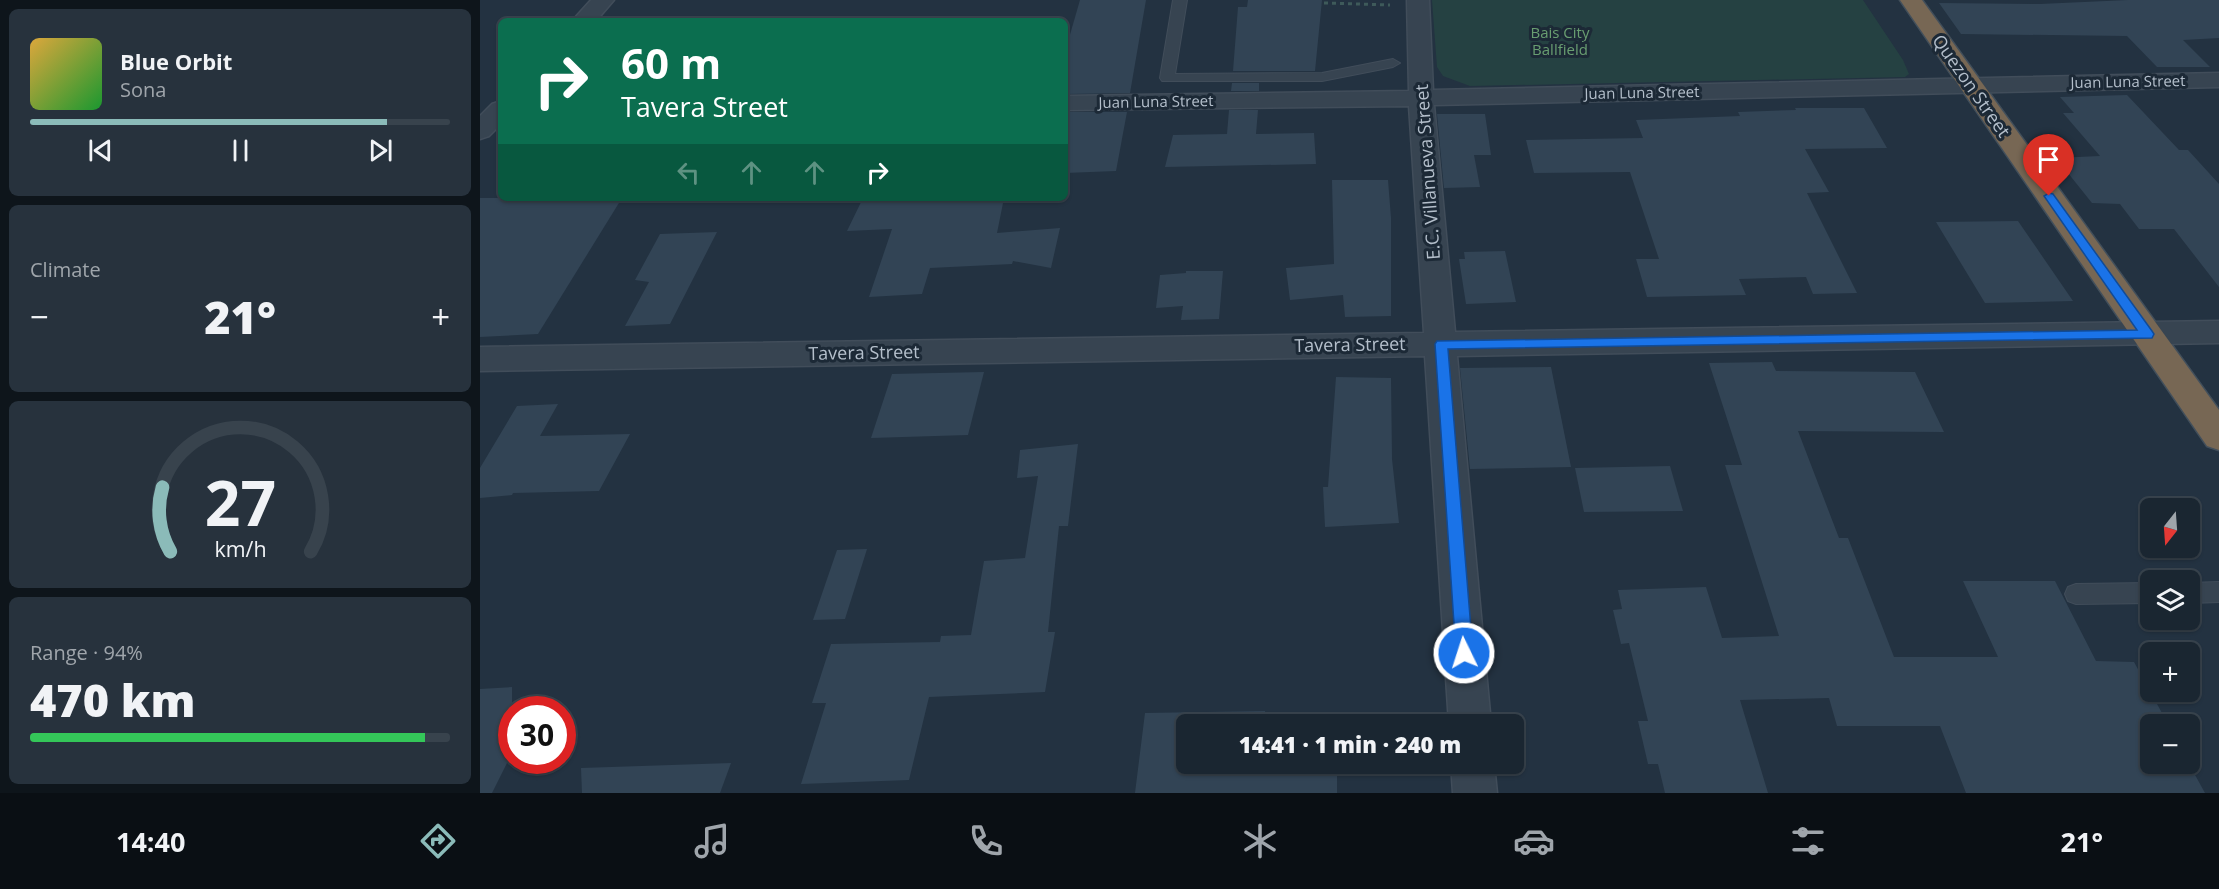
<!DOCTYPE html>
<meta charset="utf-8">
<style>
body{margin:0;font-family:"Open Sans",sans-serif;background:#27323d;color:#f1f3f6;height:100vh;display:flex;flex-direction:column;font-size:22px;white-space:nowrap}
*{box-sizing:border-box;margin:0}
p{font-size:20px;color:#9fa5ab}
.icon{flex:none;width:33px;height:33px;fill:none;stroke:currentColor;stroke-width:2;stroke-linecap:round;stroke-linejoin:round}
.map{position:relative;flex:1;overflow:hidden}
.side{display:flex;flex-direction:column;gap:9px;padding:9px;background:#0e151b;width:480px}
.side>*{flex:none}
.hud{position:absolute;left:18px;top:18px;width:570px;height:183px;border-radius:9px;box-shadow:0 2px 4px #0004,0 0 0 2px #38434d;background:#0b6e4f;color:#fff;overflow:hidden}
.needle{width:39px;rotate:197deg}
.tools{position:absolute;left:1660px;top:498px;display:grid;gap:12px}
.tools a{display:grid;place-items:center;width:60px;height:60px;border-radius:9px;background:#1a2631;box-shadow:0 2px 4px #0004,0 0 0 2px #38434d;font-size:30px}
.speed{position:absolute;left:18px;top:696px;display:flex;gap:12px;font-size:30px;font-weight:700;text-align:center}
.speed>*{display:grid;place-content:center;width:78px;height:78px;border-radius:50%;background:#1a2631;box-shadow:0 2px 4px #0004,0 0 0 2px #38434d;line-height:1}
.speed .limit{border:9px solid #d22;background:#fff;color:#111}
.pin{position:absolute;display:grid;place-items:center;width:51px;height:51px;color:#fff;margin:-62px -26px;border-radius:50% 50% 50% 0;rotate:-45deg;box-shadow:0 0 6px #0007}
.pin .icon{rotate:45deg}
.me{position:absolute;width:66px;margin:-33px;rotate:356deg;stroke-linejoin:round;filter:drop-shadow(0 0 4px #0008)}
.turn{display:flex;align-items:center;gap:21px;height:126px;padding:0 24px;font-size:27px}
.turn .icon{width:78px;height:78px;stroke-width:2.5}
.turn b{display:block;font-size:42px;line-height:51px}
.lanes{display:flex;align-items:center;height:57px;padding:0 24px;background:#0003;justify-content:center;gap:30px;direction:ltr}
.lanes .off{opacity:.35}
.big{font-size:45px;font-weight:800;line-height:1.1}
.side .card{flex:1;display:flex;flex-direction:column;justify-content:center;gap:9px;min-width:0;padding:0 21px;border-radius:9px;background:#27323d}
.side .dial{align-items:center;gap:0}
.dial svg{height:156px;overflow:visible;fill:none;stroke:#38434d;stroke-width:7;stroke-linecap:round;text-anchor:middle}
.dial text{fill:#f1f3f6;stroke:none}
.song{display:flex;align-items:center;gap:18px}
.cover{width:72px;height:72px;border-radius:9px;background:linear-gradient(135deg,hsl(40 70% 55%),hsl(130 70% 35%))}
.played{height:6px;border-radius:3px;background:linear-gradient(90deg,#8bbbb9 85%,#38434d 85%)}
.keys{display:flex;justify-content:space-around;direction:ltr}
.heat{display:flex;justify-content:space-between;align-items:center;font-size:33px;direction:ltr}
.charge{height:9px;border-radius:4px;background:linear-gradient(90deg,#34c759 94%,#38434d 0)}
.trip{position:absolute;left:696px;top:714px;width:348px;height:60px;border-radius:9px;background:#1a2631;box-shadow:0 2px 4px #0004,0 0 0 2px #38434d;font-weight:800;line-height:60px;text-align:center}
.tab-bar{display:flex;height:96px;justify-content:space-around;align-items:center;background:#0a0f14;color:#9fa5ab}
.tab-bar .icon{width:42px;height:42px}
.tab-bar .on{color:#8bbbb9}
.tab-bar b{font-size:27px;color:#f1f3f6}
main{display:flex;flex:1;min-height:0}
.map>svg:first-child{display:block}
.green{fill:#254142}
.building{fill:#324455}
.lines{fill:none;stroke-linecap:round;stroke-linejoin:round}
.lane-casing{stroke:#414d5a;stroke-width:2}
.street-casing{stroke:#414d5a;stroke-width:3}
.highway-casing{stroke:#424f5b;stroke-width:3}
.path{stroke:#3e5a5a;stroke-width:3;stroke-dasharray:4 4;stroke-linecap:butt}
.lane{fill:#374451;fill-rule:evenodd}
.street{fill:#374451;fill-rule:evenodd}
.highway{fill:#776754;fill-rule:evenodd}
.route{fill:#1a73e8;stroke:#114b97;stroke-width:1.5}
.labels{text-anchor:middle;stroke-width:6;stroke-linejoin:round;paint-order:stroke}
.far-park-label{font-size:15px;fill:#699e71;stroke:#1c2936}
.far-street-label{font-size:15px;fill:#b4bfcb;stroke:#1c2936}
.street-label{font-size:18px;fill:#b4bfcb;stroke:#1c2936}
</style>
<main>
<section class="side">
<div class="card">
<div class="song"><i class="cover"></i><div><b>Blue Orbit</b><p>Sona</p></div></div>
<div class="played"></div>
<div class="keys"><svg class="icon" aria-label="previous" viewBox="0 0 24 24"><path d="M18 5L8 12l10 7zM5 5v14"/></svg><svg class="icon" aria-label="pause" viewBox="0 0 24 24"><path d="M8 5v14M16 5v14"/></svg><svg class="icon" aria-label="next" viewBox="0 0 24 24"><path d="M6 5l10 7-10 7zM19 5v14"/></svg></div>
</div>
<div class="card"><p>Climate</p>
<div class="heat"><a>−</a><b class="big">21°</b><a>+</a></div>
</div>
<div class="card dial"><svg viewBox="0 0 100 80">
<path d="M14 69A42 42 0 1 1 86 69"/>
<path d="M14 69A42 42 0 0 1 10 36" stroke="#8bbbb9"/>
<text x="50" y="56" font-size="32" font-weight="700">27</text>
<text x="50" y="72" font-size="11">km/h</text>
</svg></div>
<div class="card"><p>Range · 94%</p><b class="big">470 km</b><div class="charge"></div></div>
</section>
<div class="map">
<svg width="1739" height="793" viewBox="0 0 1739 793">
<rect width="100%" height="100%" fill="#233241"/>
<path class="green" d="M952,0H1383L1423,60L1429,74L1425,77L990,86L963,76L957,67Z"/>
<g class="building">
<path d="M600,0H666L650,93L585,94V52Z"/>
<path d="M768,0H842L835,71H753L758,7H767Z"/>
<path d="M1648,0H1739V38L1703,40L1730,67H1677L1647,36L1481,34L1459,3L1560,4Z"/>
<path d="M752,83H779V91H751Z"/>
<path d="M1647,95L1699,150H1708L1739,184V287L1694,229H1659L1640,204L1612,203L1576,158L1620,156L1583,113H1594L1580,97Z"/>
<path d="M1315,108H1384L1407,148L1325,149L1349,192L1327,193L1377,293L1333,294L1326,277L1259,279L1266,295L1167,297L1156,259H1179L1150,172L1054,173L1046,140L1163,138L1156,120L1260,116L1258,112L1316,110Z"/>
<path d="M749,110H778L776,134L834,133L836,164L685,167L693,135L747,134Z"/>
<path d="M585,112H647L636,171L585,173Z"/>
<path d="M957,114H1005L1011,155H994L1000,187L964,188Z"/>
<path d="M852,180H908L911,218V316L865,317L863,295L810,300L806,268L854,264Z"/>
<path d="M0,198H142L58,334L0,337Z"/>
<path d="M383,198H524L517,233L580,228L571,268L533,261L532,264L450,268L442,294L389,297L412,229L367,231Z"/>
<path d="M1538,221L1593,301L1505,303L1456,222Z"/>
<path d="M237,232L190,324L145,326L169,282L155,280L180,234Z"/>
<path d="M1025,251L1036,302L986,304L979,259H985L984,252Z"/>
<path d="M706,271H743L739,319L701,320L703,306L676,308L680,275L706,273Z"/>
<path d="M1292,362L1296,371L1435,372L1464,432L1318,431L1359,538H1368L1414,657H1518L1483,581H1575L1616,661L1654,662L1688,724H1671V764H1709L1725,793H1486L1460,726H1357L1349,698L1260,700L1288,793H1185L1178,764H1168L1158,721H1168L1149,643L1141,644L1133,610L1142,609L1138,590L1226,587L1242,638L1299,636L1245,465H1262L1229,363Z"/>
<path d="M1071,367L1091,467L990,469L980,368Z"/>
<path d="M504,372L488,435L391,438L412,374Z"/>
<path d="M856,377L911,378L912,459L919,523L845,527L843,487H848Z"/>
<path d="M78,404L60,436L150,434L119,491L33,493L32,495L0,498V468L37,406Z"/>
<path d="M598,444L588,526H579L568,632H575L565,692L449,697L429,780L321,784L346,703H332L351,644L460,642L461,636L491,635L504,561L545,558L558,476L537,478L540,450Z"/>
<path d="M1190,466L1203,511L1104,512L1095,468Z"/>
<path d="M387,549L365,619L333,620L357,550Z"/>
<path d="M32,687V753L12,793H0V689Z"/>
<path d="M785,711V724H706V764H857V793H655L665,713Z"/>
<path d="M251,763L240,793H102L101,768Z"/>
</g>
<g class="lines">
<g class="lane-casing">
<g id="lane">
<path d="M693,0H707L695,74L842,73L913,59L920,63L913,67L842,81H682L680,78Z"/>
<path d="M1739,582V602L1710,603V583Z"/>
<path d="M1671,583V603L1596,604L1588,601L1585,594L1588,587L1596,584Z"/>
</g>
</g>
<g class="street-casing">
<g id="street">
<path d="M111,0H134L116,21H92Z"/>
<path d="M927,0H949L953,90L1739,73V87L954,105L975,332L1739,321V343L977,356L1011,724H969L945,356L0,371V347L944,333L929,106L585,110V96L929,91Z"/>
<path d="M21,101V124L9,136L0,139V116L12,104Z"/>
<path d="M971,764H1014L1017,793H973Z"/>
</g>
</g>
<g class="highway-casing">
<path id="highway" d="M1420,0H1442L1739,410V450L1727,446Z"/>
</g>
<path class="path" d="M844,3L910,5"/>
<use href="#lane" class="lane"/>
<use href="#street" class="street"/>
<use href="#highway" class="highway"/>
</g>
<path class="route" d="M1569,193L1573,194L1672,331L1674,334L1672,338L968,349L993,653L990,659L984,661L979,659L976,653L955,344L957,341L1657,330L1564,196Z"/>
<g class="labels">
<g class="far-park-label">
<text x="1080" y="38">Bais City<tspan x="1080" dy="17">Ballfield</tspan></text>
</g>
<g class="far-street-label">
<text transform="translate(1648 82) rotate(-1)" y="5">Juan Luna Street</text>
<text transform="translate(1162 93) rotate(-1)" y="5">Juan Luna Street</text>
<text transform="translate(676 102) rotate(-1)" y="5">Juan Luna Street</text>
</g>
<g class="street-label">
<text transform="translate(1491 86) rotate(55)" y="6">Quezon Street</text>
<text transform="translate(948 172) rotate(-94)" y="6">E.C. Villanueva Street</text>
<text transform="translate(870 345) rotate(-1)" y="6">Tavera Street</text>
<text transform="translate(384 353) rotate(-1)" y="6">Tavera Street</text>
</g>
</g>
</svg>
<div class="tools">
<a><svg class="needle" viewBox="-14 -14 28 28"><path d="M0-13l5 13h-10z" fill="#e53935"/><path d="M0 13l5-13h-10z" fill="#9fa5ab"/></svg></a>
<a><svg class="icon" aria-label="layers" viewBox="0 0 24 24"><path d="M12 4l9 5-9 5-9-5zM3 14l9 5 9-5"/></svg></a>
<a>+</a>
<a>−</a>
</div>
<div class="speed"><div class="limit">30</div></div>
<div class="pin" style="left:1569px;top:196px;background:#d93025"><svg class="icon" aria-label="arrive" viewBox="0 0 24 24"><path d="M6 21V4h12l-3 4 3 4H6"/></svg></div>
<svg class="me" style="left:984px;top:653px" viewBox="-20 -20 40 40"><circle r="17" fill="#1a73e8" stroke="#fff" stroke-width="3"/><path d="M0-11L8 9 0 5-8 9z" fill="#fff"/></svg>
<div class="trip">14:41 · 1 min · 240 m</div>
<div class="hud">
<div class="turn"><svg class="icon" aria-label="right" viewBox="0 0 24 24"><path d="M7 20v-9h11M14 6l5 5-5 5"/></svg><div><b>60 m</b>Tavera Street</div></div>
<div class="lanes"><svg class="icon off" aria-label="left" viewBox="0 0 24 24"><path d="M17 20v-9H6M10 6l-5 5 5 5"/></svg><svg class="icon off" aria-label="ahead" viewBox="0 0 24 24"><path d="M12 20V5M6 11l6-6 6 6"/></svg><svg class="icon off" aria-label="ahead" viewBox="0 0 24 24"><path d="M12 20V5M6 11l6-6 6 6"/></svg><svg class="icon" aria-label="right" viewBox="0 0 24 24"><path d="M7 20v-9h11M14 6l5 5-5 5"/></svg></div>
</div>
</div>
</main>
<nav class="tab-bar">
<b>14:40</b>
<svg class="icon on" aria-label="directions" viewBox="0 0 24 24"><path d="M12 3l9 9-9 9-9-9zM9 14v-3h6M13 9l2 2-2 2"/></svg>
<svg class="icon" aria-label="music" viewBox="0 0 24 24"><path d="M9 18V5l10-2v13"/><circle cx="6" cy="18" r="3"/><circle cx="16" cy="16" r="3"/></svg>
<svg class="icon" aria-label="phone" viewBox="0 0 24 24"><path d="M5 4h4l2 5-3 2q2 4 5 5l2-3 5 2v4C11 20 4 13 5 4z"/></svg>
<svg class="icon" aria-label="climate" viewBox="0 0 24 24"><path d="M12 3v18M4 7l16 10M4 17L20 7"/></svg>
<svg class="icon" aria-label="car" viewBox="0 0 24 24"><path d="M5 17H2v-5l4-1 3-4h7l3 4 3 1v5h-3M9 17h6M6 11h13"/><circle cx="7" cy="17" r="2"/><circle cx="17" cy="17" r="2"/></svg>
<svg class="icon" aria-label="filters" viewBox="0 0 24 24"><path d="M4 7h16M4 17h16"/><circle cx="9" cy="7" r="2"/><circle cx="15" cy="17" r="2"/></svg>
<b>21°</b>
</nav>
